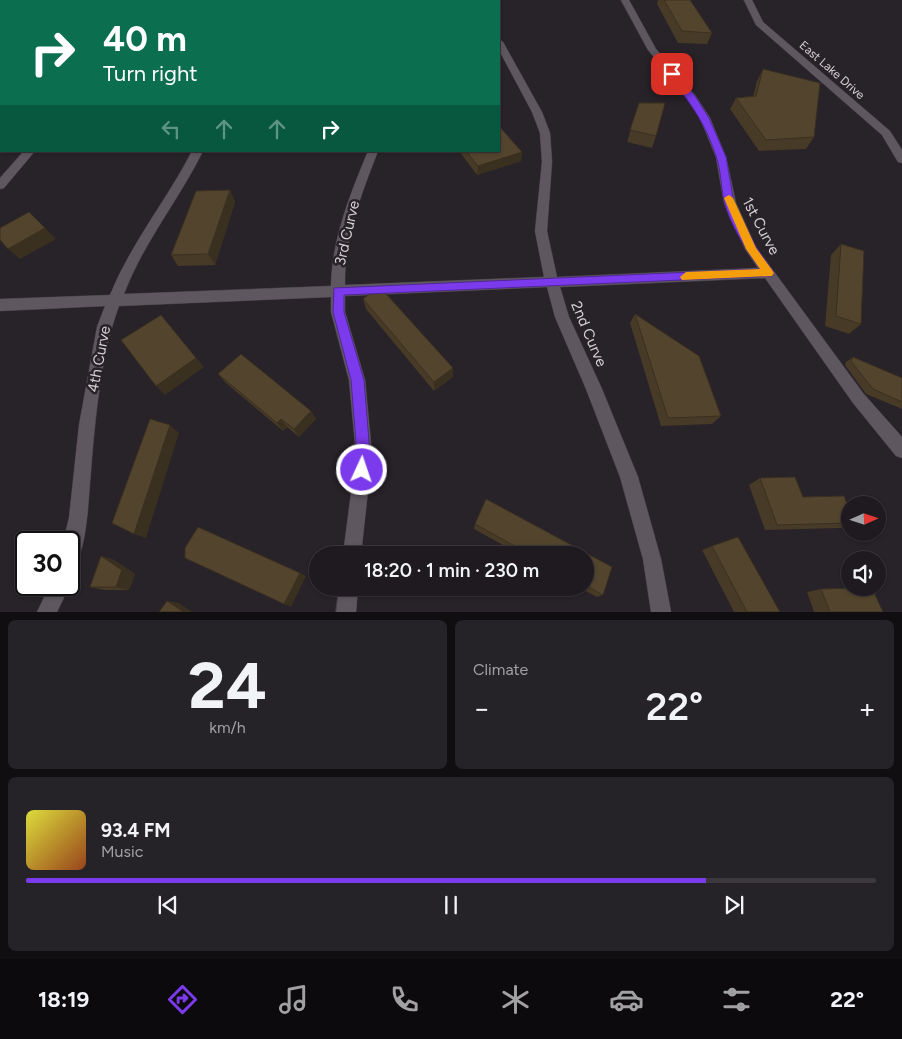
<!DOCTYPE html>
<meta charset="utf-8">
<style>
body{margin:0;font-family:Figtree,sans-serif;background:#262328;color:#f1f3f6;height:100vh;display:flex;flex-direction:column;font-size:19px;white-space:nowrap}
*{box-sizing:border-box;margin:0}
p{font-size:16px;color:#a1a1a4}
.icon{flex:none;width:28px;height:28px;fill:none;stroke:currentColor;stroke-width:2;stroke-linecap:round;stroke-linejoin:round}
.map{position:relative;height:612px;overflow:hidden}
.sheet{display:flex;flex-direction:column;gap:8px;padding:8px;background:#100e11;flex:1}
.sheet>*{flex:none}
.top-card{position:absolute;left:0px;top:0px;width:500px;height:152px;box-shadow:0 1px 4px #0004,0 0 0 1px #3c383d;background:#0b6e4f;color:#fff;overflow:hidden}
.needle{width:32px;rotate:87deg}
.tools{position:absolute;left:841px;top:496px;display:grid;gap:10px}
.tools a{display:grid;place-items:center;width:45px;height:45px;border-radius:50%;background:#1e1a1f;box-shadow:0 1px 4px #0004,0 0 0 1px #3c383d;font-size:25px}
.speed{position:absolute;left:15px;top:531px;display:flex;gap:10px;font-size:25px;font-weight:700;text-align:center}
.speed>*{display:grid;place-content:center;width:65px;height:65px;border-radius:50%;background:#1e1a1f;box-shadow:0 1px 4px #0004,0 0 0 1px #3c383d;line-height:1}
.speed .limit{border:2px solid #111;border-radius:8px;background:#fff;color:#111}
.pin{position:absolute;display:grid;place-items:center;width:42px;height:42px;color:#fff;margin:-21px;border-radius:10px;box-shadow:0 2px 8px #0006}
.me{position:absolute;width:55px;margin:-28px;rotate:3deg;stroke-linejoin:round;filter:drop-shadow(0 0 4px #0008)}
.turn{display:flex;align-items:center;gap:18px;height:105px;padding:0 20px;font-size:22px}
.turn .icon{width:65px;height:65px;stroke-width:2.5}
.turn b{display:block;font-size:35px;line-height:42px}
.lanes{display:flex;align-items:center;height:48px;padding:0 20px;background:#0003;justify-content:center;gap:25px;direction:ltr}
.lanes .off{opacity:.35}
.big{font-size:38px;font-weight:600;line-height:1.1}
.sheet .tile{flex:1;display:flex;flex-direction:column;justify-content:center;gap:8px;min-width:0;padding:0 18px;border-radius:8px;background:#262328}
.sheet .dial{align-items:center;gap:0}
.dial b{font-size:65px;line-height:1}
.song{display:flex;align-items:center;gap:15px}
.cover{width:60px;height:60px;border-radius:8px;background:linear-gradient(135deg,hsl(60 70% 55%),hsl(20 70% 35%))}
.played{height:5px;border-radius:2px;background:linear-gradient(90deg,#7c3aed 80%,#3c383d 80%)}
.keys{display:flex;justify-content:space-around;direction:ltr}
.heat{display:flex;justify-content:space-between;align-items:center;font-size:28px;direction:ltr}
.sheet .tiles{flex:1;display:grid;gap:8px;grid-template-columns:1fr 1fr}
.tile:last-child{grid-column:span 2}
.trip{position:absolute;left:309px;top:546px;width:285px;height:50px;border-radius:25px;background:#1e1a1f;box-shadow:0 1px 4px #0004,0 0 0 1px #3c383d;font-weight:600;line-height:50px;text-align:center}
.tabs{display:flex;height:80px;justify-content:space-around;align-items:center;background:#0c0a0c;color:#a1a1a4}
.tabs .icon{width:35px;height:35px}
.tabs .on{color:#7c3aed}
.tabs b{font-size:22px;color:#f1f3f6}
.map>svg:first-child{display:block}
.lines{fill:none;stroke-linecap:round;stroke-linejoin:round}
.minor-casing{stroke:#443e45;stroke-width:1}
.minor{fill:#5f5760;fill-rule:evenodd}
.wall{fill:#473a27}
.shaded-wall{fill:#3a3020}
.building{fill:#53442d;stroke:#3a3020}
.route{fill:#7c3aed;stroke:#51269a}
.slow{fill:#f59e0b}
.labels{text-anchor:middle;stroke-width:5;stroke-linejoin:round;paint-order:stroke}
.far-street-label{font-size:12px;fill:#d6d1d6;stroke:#282229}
.street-label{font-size:15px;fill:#d6d1d6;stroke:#282229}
</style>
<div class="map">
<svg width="902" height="612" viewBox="0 0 902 612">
<rect width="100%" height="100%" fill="#282229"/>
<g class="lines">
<g class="minor-casing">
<g id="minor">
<path d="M201,0H282L200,1Z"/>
<rect x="361" y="0" width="8" height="1"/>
<rect x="488" y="0" width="8" height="1"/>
<path d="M621,0H629L656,49L695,95L710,118L726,157L736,203L756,247L863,393L902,437V458L896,456L853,403L765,278L560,287L569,317L602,389L638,477L661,559L671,612H651L643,559L620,477L586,389L555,317L547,287L345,296V312L365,380L372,454L361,555H343L356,454L349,380L331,312V297L119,306C101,354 95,420 91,471C88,502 88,537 76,566L69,568V542H63L69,518L79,425L97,327L105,306L0,311V299L110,295C131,243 167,200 192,151H203C179,200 143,243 124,294L331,286C332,238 350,195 368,151H378C361,195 344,238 345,285L544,277L535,231L542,162L540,133L532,112L499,50V39L503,42L542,112L550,133L552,162L547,231L557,277L758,268L745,249L724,203L716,157L700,118L688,98L648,50Z"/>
<path d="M744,0H752L763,22L890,131L902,150V163L898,162L882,135L756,25Z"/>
<rect x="0" y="2" width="1" height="4"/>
<path d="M24,151H35L4,188L0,189V178Z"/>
<path d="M69,583L70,585L57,612H37L50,585H69Z"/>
<path d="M339,588H358L356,612H336Z"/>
</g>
</g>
<use href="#minor" class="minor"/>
</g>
<g class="wall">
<path d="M658,0H690L712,33L707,44L678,43L657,4Z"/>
<path d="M763,69L814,137L806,149L759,151L730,109L736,98L753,97L757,81Z"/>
<path d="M639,103L656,136L652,148L627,142Z"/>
<path d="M459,151H499L522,152L521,161L477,175Z"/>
<path d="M230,190L235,202L215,265L178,266L171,255Z"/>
<path d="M841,244L861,324L849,334L825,326L831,255Z"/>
<path d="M363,299L453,368V377L434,391L366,309Z"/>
<path d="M635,314L721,416L712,424L661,426L630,323Z"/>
<path d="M853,357L902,378V409L866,394L845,365L846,362Z"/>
<path d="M218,374L311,411L316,419L299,437L287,427L283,431L226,383Z"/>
<path d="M760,478L803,497L850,523V525L840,528L765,530L749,485Z"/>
<path d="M486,499L612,567L603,595L597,597L580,588H585V555H521L474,529L475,524Z"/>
<path d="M712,546L780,612H734L702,550Z"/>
<path d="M101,556L114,560L135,574L129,590H104L90,587Z"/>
<path d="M821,589L883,612H814L807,592Z"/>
</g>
<g class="shaded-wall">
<path d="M1,108V122H0V109Z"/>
<path d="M522,152L521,161L477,175L478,166Z"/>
<path d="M230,190L235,202L215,265L208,254Z"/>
<path d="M45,228L56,239L20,259L8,249Z"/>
<path d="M161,315L204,367L165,395L156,386Z"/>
<path d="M453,368V377L434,391V382Z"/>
<path d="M311,411L316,419L299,437L294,429Z"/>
<path d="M281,419L287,427L283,431L277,423Z"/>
<path d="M170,425L179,433L146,538L134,534Z"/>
<path d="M101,556L114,560L135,574L129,590L116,587Z"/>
<path d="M300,573L306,576L291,607L284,604Z"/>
<path d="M167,601L179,603L192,612H184Z"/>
</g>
<g class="building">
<path d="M664,0H690L712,33L682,31Z"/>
<path d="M0,16H1V60L0,59Z"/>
<path d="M763,69L820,83L814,137L766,140L736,98L756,96Z"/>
<path d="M0,72L1,75V108L0,109Z"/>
<path d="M639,103H665L656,136L630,130Z"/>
<path d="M499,126L522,152L478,166L466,151H499Z"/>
<path d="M230,190L208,254L171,255L196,191Z"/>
<path d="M29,212L45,228L8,249L0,240V228Z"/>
<path d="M841,244L864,251L861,324L836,316Z"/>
<path d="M379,286L453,368L434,382L363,299Z"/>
<path d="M635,314L699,356L721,416L668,418Z"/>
<path d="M161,315L196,358L156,386L121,340Z"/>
<path d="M241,354L311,411L294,429L281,419L277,423L218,374Z"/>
<path d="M853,357L902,378V402L873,389L851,361Z"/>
<path d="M150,419L170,425L134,534L112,523Z"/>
<path d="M795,477L803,497L844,496L850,511V523L777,525L760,478Z"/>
<path d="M486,499L612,567L603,595L585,585V555H531L475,524Z"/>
<path d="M198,527L300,573L284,604L185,558V548Z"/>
<path d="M738,537L780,612H747L712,546Z"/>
<path d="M101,556L122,570L116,587H90Z"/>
<path d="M855,588H872L883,612H830L821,589Z"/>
<path d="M167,601L184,612H159Z"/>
</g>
<path class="route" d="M669,72H674L695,96L709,118L726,157L734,203L756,247L774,273L772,276L344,295V312L364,380L370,454L367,475L362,477L357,475L355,470L357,454L351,380L333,312L334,288L760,269C747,252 729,222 724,201C721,186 721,170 716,156C704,120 690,103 668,74Z"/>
<path class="slow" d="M729,195L733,198L756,248L772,270L774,273L772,276L682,280L680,277L686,272L760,269L746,249L724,198Z"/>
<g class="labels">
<g class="far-street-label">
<text transform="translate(832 70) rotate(41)" y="4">East Lake Drive</text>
</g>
<g class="street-label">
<text transform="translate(761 226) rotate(62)" y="5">1st Curve</text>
<text transform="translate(347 233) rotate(-77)" y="5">3rd Curve</text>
<text transform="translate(589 334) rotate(67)" y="5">2nd Curve</text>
<text transform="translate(99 359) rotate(-79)" y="5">4th Curve</text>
</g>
</g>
</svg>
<div class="tools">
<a><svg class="needle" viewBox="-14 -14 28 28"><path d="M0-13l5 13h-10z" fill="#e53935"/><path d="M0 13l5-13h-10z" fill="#a1a1a4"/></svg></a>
<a><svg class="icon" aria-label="sound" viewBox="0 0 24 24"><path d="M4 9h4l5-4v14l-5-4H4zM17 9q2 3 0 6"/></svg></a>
</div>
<div class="speed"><div class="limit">30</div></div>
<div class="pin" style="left:672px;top:74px;background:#d93025"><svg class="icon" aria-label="arrive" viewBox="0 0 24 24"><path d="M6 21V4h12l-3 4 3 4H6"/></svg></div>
<svg class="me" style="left:362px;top:470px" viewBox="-20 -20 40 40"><circle r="17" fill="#7c3aed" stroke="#fff" stroke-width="3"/><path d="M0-11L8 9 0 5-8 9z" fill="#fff"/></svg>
<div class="trip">18:20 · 1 min · 230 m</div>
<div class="top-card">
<div class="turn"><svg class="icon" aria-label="right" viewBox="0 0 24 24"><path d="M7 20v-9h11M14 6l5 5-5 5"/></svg><div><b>40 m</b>Turn right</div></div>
<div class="lanes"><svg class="icon off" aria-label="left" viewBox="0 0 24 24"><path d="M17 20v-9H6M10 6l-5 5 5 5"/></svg><svg class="icon off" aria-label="ahead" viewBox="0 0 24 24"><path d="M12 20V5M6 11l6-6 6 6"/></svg><svg class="icon off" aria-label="ahead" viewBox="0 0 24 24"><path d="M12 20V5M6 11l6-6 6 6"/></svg><svg class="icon" aria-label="right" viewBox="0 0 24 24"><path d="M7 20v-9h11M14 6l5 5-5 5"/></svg></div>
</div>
</div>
<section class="sheet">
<div class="tiles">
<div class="tile dial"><b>24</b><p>km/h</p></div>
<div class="tile"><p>Climate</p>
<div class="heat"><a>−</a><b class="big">22°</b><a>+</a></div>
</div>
<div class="tile">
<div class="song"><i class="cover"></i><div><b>93.4 FM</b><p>Music</p></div></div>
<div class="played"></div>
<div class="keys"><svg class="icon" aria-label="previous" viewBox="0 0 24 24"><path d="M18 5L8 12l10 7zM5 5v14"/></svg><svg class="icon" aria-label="pause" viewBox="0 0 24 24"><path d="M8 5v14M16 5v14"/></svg><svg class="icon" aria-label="next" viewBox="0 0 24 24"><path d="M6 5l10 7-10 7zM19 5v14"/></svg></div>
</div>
</div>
</section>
<nav class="tabs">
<b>18:19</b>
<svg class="icon on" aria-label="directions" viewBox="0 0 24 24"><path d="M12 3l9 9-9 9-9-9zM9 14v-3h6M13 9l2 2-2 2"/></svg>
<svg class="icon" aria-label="music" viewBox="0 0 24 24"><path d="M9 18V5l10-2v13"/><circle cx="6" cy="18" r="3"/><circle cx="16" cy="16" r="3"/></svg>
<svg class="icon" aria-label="phone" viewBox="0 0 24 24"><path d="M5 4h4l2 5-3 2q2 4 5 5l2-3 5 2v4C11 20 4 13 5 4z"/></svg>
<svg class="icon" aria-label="climate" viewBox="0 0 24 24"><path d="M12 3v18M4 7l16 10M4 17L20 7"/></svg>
<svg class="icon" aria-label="car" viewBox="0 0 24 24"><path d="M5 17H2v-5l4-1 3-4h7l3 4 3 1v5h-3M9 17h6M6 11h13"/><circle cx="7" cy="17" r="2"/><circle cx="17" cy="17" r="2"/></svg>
<svg class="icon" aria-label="filters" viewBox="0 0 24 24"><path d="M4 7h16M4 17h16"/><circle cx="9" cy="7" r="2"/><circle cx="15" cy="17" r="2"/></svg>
<b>22°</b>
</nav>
